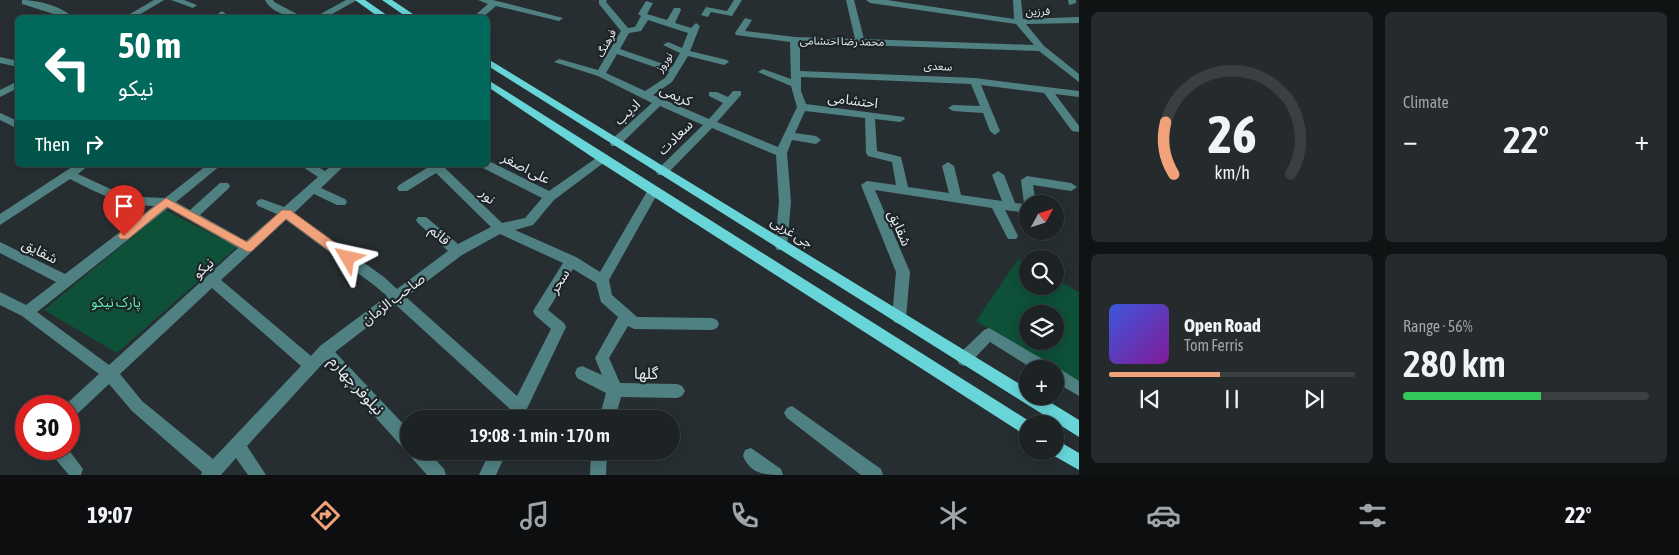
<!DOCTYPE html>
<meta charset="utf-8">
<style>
body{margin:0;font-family:"Asap Condensed","Noto Sans Arabic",sans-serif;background:#252a2d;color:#f1f3f6;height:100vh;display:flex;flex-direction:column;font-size:19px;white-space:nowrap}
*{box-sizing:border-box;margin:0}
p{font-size:16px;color:#a0a4a7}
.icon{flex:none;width:28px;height:28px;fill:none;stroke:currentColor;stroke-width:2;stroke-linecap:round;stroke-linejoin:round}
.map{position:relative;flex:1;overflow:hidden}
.sheet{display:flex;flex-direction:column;gap:12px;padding:12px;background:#101314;width:600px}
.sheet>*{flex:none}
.hud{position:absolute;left:15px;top:15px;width:475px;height:152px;border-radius:8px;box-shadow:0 2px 12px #0003,0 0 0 1px #3b3f42;background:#00695c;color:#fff;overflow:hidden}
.needle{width:32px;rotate:50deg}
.fabs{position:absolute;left:1019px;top:195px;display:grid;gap:10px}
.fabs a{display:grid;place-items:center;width:45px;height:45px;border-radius:50%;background:#1d2225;box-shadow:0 2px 12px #0003,0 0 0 1px #3b3f42;font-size:25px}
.speed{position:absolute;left:15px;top:395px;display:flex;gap:10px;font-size:25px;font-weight:700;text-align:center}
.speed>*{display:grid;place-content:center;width:65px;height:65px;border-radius:50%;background:#1d2225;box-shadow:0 2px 12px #0003,0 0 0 1px #3b3f42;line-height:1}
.speed .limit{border:8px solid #d22;background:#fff;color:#111}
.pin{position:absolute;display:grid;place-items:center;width:42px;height:42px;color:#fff;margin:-51px -21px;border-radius:50% 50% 50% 0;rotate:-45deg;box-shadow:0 0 5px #0007}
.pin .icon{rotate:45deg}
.me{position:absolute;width:55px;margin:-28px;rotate:306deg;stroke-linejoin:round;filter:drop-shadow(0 0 4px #0008)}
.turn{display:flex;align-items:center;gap:18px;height:105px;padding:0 20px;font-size:22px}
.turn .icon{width:65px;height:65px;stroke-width:2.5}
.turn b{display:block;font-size:35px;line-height:42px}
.then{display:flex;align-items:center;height:48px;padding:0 20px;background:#0003;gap:10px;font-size:19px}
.big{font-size:38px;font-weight:600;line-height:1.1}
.sheet .tile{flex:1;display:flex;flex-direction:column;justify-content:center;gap:8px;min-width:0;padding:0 18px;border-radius:8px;background:#252a2d}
.sheet .dial{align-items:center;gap:0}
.dial svg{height:130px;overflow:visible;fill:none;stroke:#3b3f42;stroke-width:7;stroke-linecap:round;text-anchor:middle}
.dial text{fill:#f1f3f6;stroke:none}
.song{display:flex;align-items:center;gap:15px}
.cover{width:60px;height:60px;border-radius:8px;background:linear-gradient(135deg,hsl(230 70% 55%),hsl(290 70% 35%))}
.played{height:5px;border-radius:2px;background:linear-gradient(90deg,#f1a27b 45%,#3b3f42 45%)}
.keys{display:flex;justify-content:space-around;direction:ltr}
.heat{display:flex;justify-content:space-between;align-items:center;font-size:28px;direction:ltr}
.charge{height:8px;border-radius:4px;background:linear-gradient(90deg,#34c759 56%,#3b3f42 0)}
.sheet .tiles{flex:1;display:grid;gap:12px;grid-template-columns:repeat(2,1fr)}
.trip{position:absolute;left:400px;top:410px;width:280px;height:50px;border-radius:25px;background:#1d2225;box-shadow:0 2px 12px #0003,0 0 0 1px #3b3f42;font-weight:600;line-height:50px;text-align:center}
.menu{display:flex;height:80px;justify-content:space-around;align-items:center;background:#0c0e0f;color:#a0a4a7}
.menu .icon{width:35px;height:35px}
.menu .selected{color:#f1a27b}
.menu b{font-size:22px;color:#f1f3f6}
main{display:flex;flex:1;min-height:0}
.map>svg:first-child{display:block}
.green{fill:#0e5038;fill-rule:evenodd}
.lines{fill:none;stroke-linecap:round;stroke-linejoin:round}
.minor{fill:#508182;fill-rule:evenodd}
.major{fill:#68d6d9;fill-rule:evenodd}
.route{fill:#f1a27b;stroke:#9d6950}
.labels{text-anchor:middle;stroke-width:4.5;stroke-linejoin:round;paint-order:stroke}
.far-street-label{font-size:11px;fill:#e8ecef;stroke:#1d2427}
.street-label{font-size:14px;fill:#e8ecef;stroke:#1d2427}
.park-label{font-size:14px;fill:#5deab0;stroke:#1d2427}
.near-street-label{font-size:16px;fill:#e8ecef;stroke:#1d2427}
</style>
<main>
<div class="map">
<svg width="1079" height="475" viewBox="0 0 1079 475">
<rect width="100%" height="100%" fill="#272e31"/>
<g class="green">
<path d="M165,210L237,247L117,353L44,310Z"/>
<path d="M1018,259L1027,264L1028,286H1055V279L1079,292V384L976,321ZM1028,314H1055V341H1028Z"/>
</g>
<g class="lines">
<g class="minor">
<path d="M22,0C37,0 62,6 74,18C61,18 37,8 22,4Z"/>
<path d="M154,0H164L134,18H123Z"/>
<path d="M171,0H184L197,5L193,8Z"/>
<path d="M265,0H273L274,2L305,18C292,18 271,13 265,0Z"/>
<path d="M346,0H357L325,18H313Z"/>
<path d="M478,0H493L563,18L559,21L496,6L482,18H472L488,4Z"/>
<path d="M599,0H607L606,2L628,28L635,27L641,16L638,14L646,1L653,3L647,14L667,20L674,8H680L681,10L675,23L691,28L696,23L700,26L690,51L727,60L729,62L724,65L688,56L672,82L653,95L709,119L723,103L709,96V92H717L728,97L733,91H741V95L717,122L778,147L797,107L791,86L758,72L763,69L791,79L790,42L736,35L735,33L745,18L752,20L745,31L795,37L855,39L846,0H854L864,39L1034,45L1016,24L870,3L866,0H887L1014,19L1013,0H1021L1023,19L1079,17V23L1026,24L1044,46L1079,74V82L1039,51L800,43V71L975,78L1079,91V97L1055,94L1079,126V132L1072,131L1044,93L981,85L1000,131L995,135L990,131L983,113L953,111L948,108L953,105L980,106L971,84L801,77V91L806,104L904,117L905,119L900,122L875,119L877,151L901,157L908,187L949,193L942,166L948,162L954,166L961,195L1002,201L992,175L998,171L1004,175L1015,203L1024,204L1021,180L1027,176L1071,183L1077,187L1071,191L1033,185L1036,204H1028V213L1005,210L1018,236L1016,239H1008L992,208L875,190L910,272L906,318L904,322L899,324L894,322L892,318L896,272L861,185L867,181L896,185L892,162L868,156L866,153L865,118L805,111L795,133L816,136L821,140L816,144L792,140L787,153L791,202L787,246L785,250H777L775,246L779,202L776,155L712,128L666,175H658L656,172L658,169L703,125L660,106L619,146H611L610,143L611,140L652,103L598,76L554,62L559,59L598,70L621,31L599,4ZM648,20L688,33L682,48L668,42L663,45L680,53L672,67L620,49L629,33L641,31ZM617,54L669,72L665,78L645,91L606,73Z"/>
<path d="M734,0H742L732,16L711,12L708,17L701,15L706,7L727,11Z"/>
<path d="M1068,0H1076V3L1069,5Z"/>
<path d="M222,11L226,14L223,18H212Z"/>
<path d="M0,57L18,61V67L0,63Z"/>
<path d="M18,81V88L0,97V90Z"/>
<path d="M0,113L18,121V129L0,120Z"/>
<path d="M602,154L608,158L606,161L554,200L533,225L515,230L576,257L600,272L649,188H657L659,191L609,280L612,295L637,317L712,318L717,320L719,324L717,328L712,330L634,329L628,326L609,358L620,383L677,384L682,386L685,391L682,396L677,398L621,397L615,419H599L606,393L577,378L575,373L577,368L582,366L602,375L595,358L618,317L601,302L596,283L573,269L548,310L564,323L566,327L522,419H506L511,410L396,305L335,352L409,430V450L403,448L325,361L247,446L266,475H248L236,458L221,475H201L202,472L132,411L109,384L74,417L69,419V406H64L99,374L22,316L0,305V292L26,305L56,282L0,253V242L65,274L154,206C119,205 100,194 70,179L0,225V214L75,165H89L78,174L117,192L140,197L165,198L207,165H221L176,202L190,210L220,183H228L230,186L228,189L200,215L246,241L277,214L258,206L256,203L258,200L262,199L284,207L318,177L300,165H315L325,171L332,165H345L321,188L345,199L347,202L345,205H337L314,194L294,213L384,277L397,289L448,251L418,223L416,220L418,217H426L458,244L491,227L436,173L407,191H399L397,188L399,185L432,165H447L445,168L502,223L525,218L542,198L483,168L481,165H488V161L491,162L549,191ZM168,208L238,248L109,365L37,312ZM286,220L374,285L387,296L320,346L311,356L221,280ZM500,234L563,263L533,311L535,315L551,329L517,396L406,297L462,255ZM212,288L301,366L213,459L142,401L120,374Z"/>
<path d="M989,328L1051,364L1053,368L1060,369L1079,381V396L1055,382V369H1033L990,342L969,364L964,366L959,364L957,359L959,354L984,330Z"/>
<path d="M792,406L881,469L883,475H861L787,418L784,413L787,408Z"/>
<path d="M751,448L781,469L783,475C766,475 751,475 743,456L745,450Z"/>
<path d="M50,449H68L83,469L81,475H69L52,455Z"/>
<path d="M409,451H428L444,469L446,475H427L411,457Z"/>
<path d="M490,451H507L496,475H479Z"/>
<path d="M591,451H607L606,475H590Z"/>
</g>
<g class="major">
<path d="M355,0H365L391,18H380Z"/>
<path d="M382,0H392L419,18H408Z"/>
<path d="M488,59L1028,389V396H1040L1079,420V437L488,66Z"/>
<path d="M488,80L1034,424H1028V437L598,161L488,87Z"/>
<path d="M1055,439L1079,453V470L1049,453V451H1055Z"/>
</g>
</g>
<path class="route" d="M166,198L247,242L282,210H290L352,255L354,258L352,262H344L286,219L252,251L248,252L167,207L128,239H120L118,236L120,233Z"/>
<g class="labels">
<g class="far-street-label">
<text x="1038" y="15">فرزین</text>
<text transform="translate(842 41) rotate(1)" y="4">محمد رضا احتشامی</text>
<text transform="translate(606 43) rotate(-62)" y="4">فرهنگ</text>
<text transform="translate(664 62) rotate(-56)" y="4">نوروز</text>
<text transform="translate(938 66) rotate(3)" y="4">سعدی</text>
</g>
<g class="street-label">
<text transform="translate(676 95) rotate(24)" y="5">کریمی</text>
<text transform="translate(853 100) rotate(7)" y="5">احتشامی</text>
<text transform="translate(627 112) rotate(-43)" y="5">ادیب</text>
<text transform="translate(675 137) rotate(-45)" y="5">سعادت</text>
<text transform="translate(526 168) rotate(27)" y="5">علی اصغر</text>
<text transform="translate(488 196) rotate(44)" y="5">نور</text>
<text transform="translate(900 228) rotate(67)" y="5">شقایق</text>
<text transform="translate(792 232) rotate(32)" y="5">جی غربی</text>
<text transform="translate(440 235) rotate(41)" y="5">قائم</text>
<text transform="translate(40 251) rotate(27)" y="5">شقایق</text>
<text transform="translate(203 268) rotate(-42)" y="5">نیکو</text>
<text transform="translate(559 281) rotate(-58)" y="5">سحر</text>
<text transform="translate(393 299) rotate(-37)" y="5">صاحب الزمان</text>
</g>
<g class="park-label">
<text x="116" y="307">پارک نیکو</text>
</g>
<g class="near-street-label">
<text transform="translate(646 373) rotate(1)" y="6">گلها</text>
<text transform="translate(357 385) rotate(48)" y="6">نیلوفر چهارم</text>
</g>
</g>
</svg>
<div class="fabs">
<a><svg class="needle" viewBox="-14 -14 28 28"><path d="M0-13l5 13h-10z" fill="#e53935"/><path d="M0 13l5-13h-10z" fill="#a0a4a7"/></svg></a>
<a><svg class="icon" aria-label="search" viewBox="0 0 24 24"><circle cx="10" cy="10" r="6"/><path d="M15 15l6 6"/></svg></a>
<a><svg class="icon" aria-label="layers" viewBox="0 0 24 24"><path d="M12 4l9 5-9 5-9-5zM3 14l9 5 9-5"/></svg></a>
<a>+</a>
<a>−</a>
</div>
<div class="speed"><div class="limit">30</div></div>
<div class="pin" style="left:124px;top:236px;background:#d93025"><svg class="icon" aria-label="arrive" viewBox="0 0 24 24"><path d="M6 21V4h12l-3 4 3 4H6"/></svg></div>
<svg class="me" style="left:348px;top:258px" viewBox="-20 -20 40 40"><path d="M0-17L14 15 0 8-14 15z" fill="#f1a27b" stroke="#fff" stroke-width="4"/></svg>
<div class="trip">19:08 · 1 min · 170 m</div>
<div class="hud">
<div class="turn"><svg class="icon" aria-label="left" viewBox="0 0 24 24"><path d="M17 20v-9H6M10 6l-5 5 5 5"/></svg><div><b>50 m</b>نیکو</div></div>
<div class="then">Then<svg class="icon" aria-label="right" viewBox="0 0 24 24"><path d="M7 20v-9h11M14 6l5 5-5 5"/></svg></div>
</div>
</div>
<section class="sheet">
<div class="tiles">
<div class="tile dial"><svg viewBox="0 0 100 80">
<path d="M14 69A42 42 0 1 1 86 69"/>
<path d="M14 69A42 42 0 0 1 9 37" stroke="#f1a27b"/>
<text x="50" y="56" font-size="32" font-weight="700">26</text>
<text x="50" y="72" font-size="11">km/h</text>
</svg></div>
<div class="tile"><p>Climate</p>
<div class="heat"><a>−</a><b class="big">22°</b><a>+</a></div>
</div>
<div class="tile">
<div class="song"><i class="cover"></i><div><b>Open Road</b><p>Tom Ferris</p></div></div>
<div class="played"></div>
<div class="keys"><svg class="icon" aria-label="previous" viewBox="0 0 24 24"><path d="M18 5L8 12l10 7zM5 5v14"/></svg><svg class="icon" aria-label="pause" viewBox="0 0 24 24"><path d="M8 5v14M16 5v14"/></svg><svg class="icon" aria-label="next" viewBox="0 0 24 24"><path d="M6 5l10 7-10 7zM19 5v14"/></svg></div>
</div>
<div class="tile"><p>Range · 56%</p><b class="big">280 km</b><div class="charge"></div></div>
</div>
</section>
</main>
<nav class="menu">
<b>19:07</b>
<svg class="icon selected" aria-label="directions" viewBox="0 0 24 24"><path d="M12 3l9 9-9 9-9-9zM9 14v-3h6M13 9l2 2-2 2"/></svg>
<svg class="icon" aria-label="music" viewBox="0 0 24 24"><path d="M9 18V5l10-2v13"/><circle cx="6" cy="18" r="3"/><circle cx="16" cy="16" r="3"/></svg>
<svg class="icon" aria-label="phone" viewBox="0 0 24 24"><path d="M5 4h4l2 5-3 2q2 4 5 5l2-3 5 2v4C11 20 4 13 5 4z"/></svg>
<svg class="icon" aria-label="climate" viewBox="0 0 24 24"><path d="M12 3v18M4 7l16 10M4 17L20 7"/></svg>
<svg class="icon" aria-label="car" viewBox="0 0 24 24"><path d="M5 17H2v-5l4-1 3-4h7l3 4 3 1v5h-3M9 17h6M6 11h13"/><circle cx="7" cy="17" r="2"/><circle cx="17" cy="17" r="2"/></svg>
<svg class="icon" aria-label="filters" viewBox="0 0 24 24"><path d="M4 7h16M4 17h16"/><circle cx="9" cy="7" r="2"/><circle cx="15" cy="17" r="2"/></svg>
<b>22°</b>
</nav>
